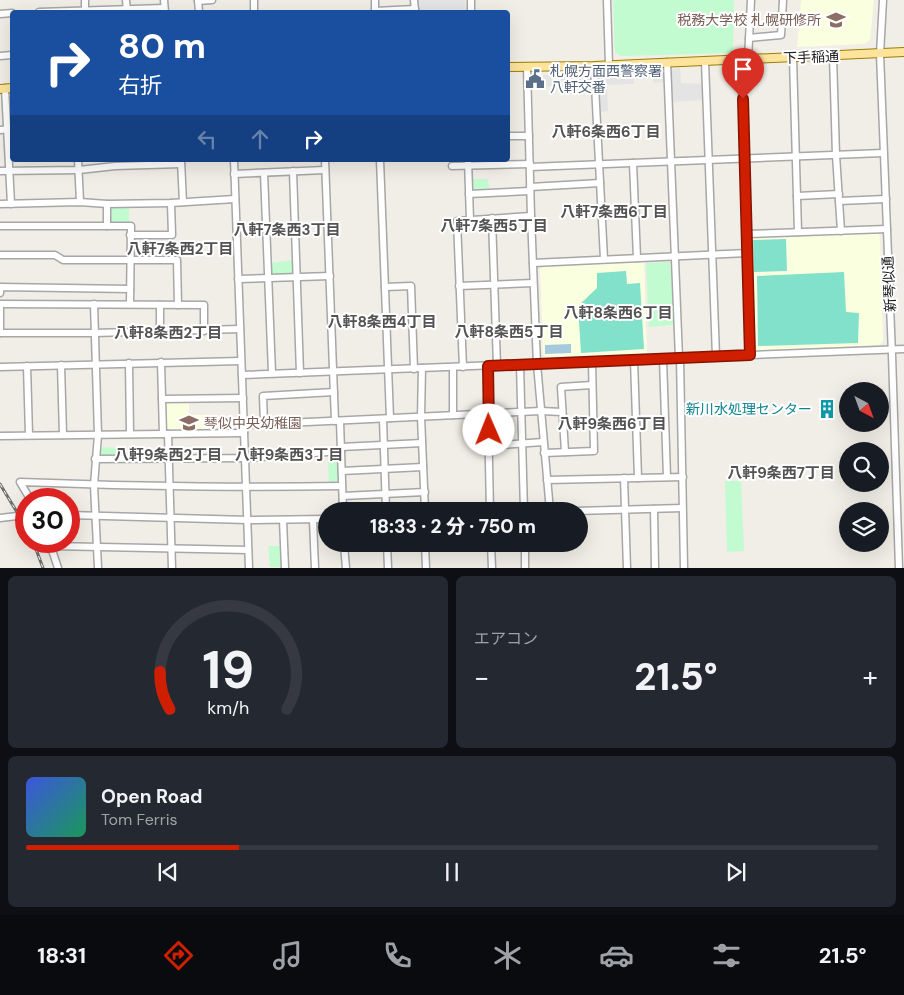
<!DOCTYPE html>
<html lang="ja">
<meta charset="utf-8">
<style>
body{margin:0;font-family:"DM Sans","Noto Sans JP",sans-serif;background:#242831;color:#f1f3f6;height:100vh;display:flex;flex-direction:column;font-size:19px;white-space:nowrap}
*{box-sizing:border-box;margin:0}
p{font-size:16px;color:#9ea1a6}
.icon{flex:none;width:28px;height:28px;fill:none;stroke:currentColor;stroke-width:2;stroke-linecap:round;stroke-linejoin:round}
.map{position:relative;height:568px;overflow:hidden}
.side{display:flex;flex-direction:column;gap:8px;padding:8px;background:#0d0f14;flex:1}
.side>*{flex:none}
.guide{position:absolute;left:10px;top:10px;width:500px;height:152px;border-radius:5px;box-shadow:0 5px 20px #0002;background:#1a4fa0;color:#fff;overflow:hidden}
.needle{width:32px;rotate:139deg}
.controls{position:absolute;left:839px;top:382px;display:grid;gap:10px}
.controls a{display:grid;place-items:center;width:50px;height:50px;border-radius:50%;background:#171b24;box-shadow:0 5px 20px #0002;font-size:25px}
.speed{position:absolute;left:15px;top:488px;display:flex;gap:10px;font-size:25px;font-weight:700;text-align:center}
.speed>*{display:grid;place-content:center;width:65px;height:65px;border-radius:50%;background:#171b24;box-shadow:0 5px 20px #0002;line-height:1}
.speed .limit{border:8px solid #d22;background:#fff;color:#111}
.pin{position:absolute;display:grid;place-items:center;width:42px;height:42px;color:#fff;margin:-51px -21px;border-radius:50% 50% 50% 0;rotate:-45deg;box-shadow:0 0 5px #0007}
.pin .icon{rotate:45deg}
.me{position:absolute;width:55px;margin:-28px;rotate:359deg;stroke-linejoin:round;filter:drop-shadow(0 0 4px #0008)}
.turn{display:flex;align-items:center;gap:18px;height:105px;padding:0 25px;font-size:22px}
.turn .icon{width:65px;height:65px;stroke-width:2.5}
.turn b{display:block;font-size:35px;line-height:42px}
.lanes{display:flex;align-items:center;height:48px;padding:0 25px;background:#0003;justify-content:center;gap:25px;direction:ltr}
.lanes .off{opacity:.35}
.big{font-size:38px;font-weight:800;line-height:1.1}
.side .card{flex:1;display:flex;flex-direction:column;justify-content:center;gap:8px;min-width:0;padding:0 18px;border-radius:8px;background:#242831}
.side .dial{align-items:center;gap:0}
.dial svg{height:130px;overflow:visible;fill:none;stroke:#363941;stroke-width:7;stroke-linecap:round;text-anchor:middle}
.dial text{fill:#f1f3f6;stroke:none}
.song{display:flex;align-items:center;gap:15px}
.cover{width:60px;height:60px;border-radius:8px;background:linear-gradient(135deg,hsl(230 70% 55%),hsl(150 70% 35%))}
.played{height:5px;border-radius:2px;background:linear-gradient(90deg,#cf1f00 25%,#363941 25%)}
.keys{display:flex;justify-content:space-around;direction:ltr}
.heat{display:flex;justify-content:space-between;align-items:center;font-size:28px;direction:ltr}
.side .tiles{flex:1;display:grid;gap:8px;grid-template-columns:1fr 1fr}
.card:last-child{grid-column:span 2}
.trip{position:absolute;left:318px;top:502px;width:270px;height:50px;border-radius:25px;background:#171b24;box-shadow:0 5px 20px #0002;font-weight:800;line-height:50px;text-align:center}
.tab-bar{display:flex;height:80px;justify-content:space-around;align-items:center;background:#090b0e;color:#9ea1a6}
.tab-bar .icon{width:35px;height:35px}
.tab-bar .current{color:#cf1f00}
.tab-bar b{font-size:22px;color:#f1f3f6}
.map>svg:first-child{display:block}
.education{fill:#faffe0}
.park{fill:#c2fbcf}
.pitch{fill:#82e1ca}
.parking{fill:#e4e4e4}
.water{fill:#a5c9df}
.lines{fill:none;stroke-linecap:round;stroke-linejoin:round}
.minor-casing{stroke:#a7a7a7;stroke-width:9}
.major-casing{stroke:#9b7f00;stroke-width:10}
.minor{stroke:#fff;stroke-width:6}
.major{stroke:#fee39d;stroke-width:8}
.rail-casing{stroke:#6e6e6e;stroke-width:3}
.rail{stroke:#fff;stroke-width:1;stroke-dasharray:4;stroke-linecap:butt}
.route-casing{stroke:#871400;stroke-width:12}
.route{stroke:#cf1f00;stroke-width:9}
.labels{text-anchor:middle;stroke-width:4;stroke-linejoin:round;paint-order:stroke}
.education-label{font-size:14px;fill:#785e54;stroke:#fff;text-anchor:end}
.street-label{font-size:14px;fill:#202020;stroke:#fff}
.service-label{font-size:14px;fill:#4e5e75;stroke:#fff;text-anchor:start}
.culture-label{font-size:14px;fill:#0d838f;stroke:#fff;text-anchor:end}
.neighbourhood-label{font-size:15px;font-weight:bold;fill:#535353;stroke:#fff}
</style>
<div class="map">
<svg width="904" height="568" viewBox="0 0 904 568">
<rect width="100%" height="100%" fill="#f0eee6"/>
<g class="education">
<path d="M801,0H874L870,40L864,44L797,47Z"/>
<path d="M878,233L880,236L883,341L880,345L755,351L754,347L751,240L754,237Z"/>
<path d="M644,262L647,353L545,357L543,353L540,269L544,266Z"/>
<path d="M189,400V415H213V432H165L164,401Z"/>
</g>
<g class="park">
<path d="M613,0H734L733,53L621,56L615,52Z"/>
<path d="M472,179H488L489,188L474,190Z"/>
<rect x="111" y="207" width="18" height="16"/>
<path d="M294,260V273L292,275H273L271,272V263Z"/>
<path d="M670,262L674,322L672,325L649,327L646,263Z"/>
<path d="M97,447L116,448V458H96Z"/>
<path d="M339,456V481L329,482L328,457Z"/>
<path d="M725,481H741L744,551L727,552Z"/>
<path d="M268,546H280L281,567H270Z"/>
</g>
<g class="pitch">
<path d="M786,239L787,271L754,272L753,240Z"/>
<path d="M626,271L627,284L640,283L644,349L581,353L578,306L597,288V273Z"/>
<path d="M844,272L846,312L859,313L858,343L758,346L757,276Z"/>
</g>
<g class="parking">
<path d="M417,0H465L466,12H417Z"/>
<path d="M680,68L681,83L702,84L703,100L672,102L670,71L673,69Z"/>
<path d="M664,69V82L653,83V78L634,79V84L607,85L608,111L599,112L597,74L599,72Z"/>
<path d="M590,72V84L544,87L543,75Z"/>
</g>
<path class="water" d="M571,344V353L545,354V345Z"/>
<g class="lines">
<g class="minor-casing">
<g id="minor">
<path d="M85,0V12"/>
<path d="M126,0L127,11"/>
<path d="M164,0L165,12"/>
<path d="M198,0L199,12"/>
<path d="M254,0V12"/>
<path d="M375,0V12"/>
<path d="M414,0L415,11"/>
<path d="M471,0V12"/>
<path d="M607,0L609,65"/>
<path d="M883,0L880,54L892,355L899,568"/>
<path d="M198,1L212,0"/>
<path d="M375,11L415,9"/>
<path d="M39,12L164,8"/>
<path d="M0,14L12,13"/>
<path d="M749,38L781,35L783,0"/>
<path d="M0,56L12,55"/>
<path d="M833,56L836,155L841,231"/>
<path d="M793,58L798,232"/>
<path d="M741,59L750,355"/>
<path d="M748,59L751,0"/>
<path d="M705,61L716,356"/>
<path d="M667,62L679,358"/>
<path d="M594,66L604,259"/>
<path d="M527,67L531,216L537,364L550,511"/>
<path d="M5,88L11,204"/>
<path d="M0,130L12,129"/>
<path d="M508,136H529"/>
<path d="M78,160L80,202"/>
<path d="M234,160L249,568"/>
<path d="M325,160L335,421"/>
<path d="M380,160L390,418"/>
<path d="M468,160L470,220"/>
<path d="M181,161L183,202"/>
<path d="M633,163L637,258"/>
<path d="M452,166L530,164"/>
<path d="M530,167L883,153"/>
<path d="M0,171L79,170L115,166L181,164"/>
<path d="M293,171L300,373"/>
<path d="M264,173L272,373"/>
<path d="M234,174L325,170"/>
<path d="M530,187L600,183"/>
<path d="M469,194L530,191"/>
<path d="M797,196L839,194"/>
<path d="M839,201L886,199"/>
<path d="M0,204L80,202L107,204L171,203L235,199"/>
<path d="M492,218L497,366"/>
<path d="M0,226H131L130,304"/>
<path d="M107,226V204"/>
<path d="M747,234L887,229"/>
<path d="M130,235H172L171,203"/>
<path d="M0,255H55L63,260H177L178,305"/>
<path d="M533,263L747,253"/>
<path d="M238,279L330,276"/>
<path d="M459,286L533,283"/>
<path d="M385,287L411,286L414,369"/>
<path d="M0,293V287L130,289"/>
<path d="M0,304L204,305V331"/>
<path d="M94,304L98,435L94,485L98,568"/>
<path d="M0,305V333"/>
<path d="M160,331V305"/>
<path d="M0,333H94L240,329"/>
<path d="M680,358L684,568"/>
<path d="M663,359L667,477"/>
<path d="M634,360L638,478"/>
<path d="M161,362L163,434"/>
<path d="M129,363L130,434"/>
<path d="M61,365L63,435"/>
<path d="M520,365L524,511"/>
<path d="M27,366L29,435"/>
<path d="M487,366L490,511"/>
<path d="M0,367L241,361"/>
<path d="M463,367L457,221L531,216"/>
<path d="M422,368L421,417L425,511"/>
<path d="M453,368V415"/>
<path d="M242,375L904,349"/>
<path d="M162,399L243,398"/>
<path d="M383,419L386,511"/>
<path d="M340,421L343,511"/>
<path d="M264,424L263,396L334,392"/>
<path d="M244,425L541,411L562,412"/>
<path d="M168,434L172,568"/>
<path d="M0,436L244,433"/>
<path d="M489,446L543,442"/>
<path d="M341,447L422,443"/>
<path d="M565,452L561,387L592,385"/>
<path d="M544,453L594,451L592,362"/>
<path d="M95,459L246,458L341,451"/>
<path d="M342,471L423,467"/>
<path d="M624,478L627,568"/>
<path d="M547,480L683,477"/>
<path d="M343,496L425,492"/>
<path d="M30,499L20,482C127,486 235,488 342,486"/>
<path d="M654,509L655,568"/>
<path d="M576,511L682,508"/>
<path d="M69,515L248,520L326,519"/>
<path d="M0,518L26,515"/>
<path d="M283,520L285,568"/>
<path d="M313,520L315,568"/>
<path d="M49,541L58,568"/>
<path d="M387,544L388,568"/>
<path d="M425,544L426,568"/>
<path d="M491,544L492,568"/>
<path d="M525,544V568"/>
<path d="M344,545L346,568"/>
<path d="M51,546L248,550"/>
<path d="M345,547L407,544"/>
</g>
</g>
<g class="major-casing">
<g id="major">
<path d="M508,67L594,66L904,52"/>
<path d="M0,89L12,88"/>
</g>
</g>
<use href="#minor" class="minor"/>
<use href="#major" class="major"/>
<g class="rail-casing">
<g id="rail">
<path d="M0,484L26,527"/>
<path d="M33,541L43,568"/>
</g>
</g>
<use href="#rail" class="rail"/>
</g>
<g class="lines">
<g class="route-casing">
<path id="route" d="M489,430L488,366L750,355L743,99"/>
</g>
<use href="#route" class="route"/>
</g>
<defs>
<g id="school-bare" transform="scale(1.5)"><path d="M0-5L7-2L0 1L-7-2ZM-4 1L0 2.5L4 1V4Q0 6-4 4Z" fill="#8d6e63" stroke="#fff" stroke-width="2.5" paint-order="stroke"/></g>
<g id="civic-bare" transform="scale(1.5)"><path d="M-.6-6.5H3V-4.5H.6V-3L4-1V1h2V6H-6V1h2V-1L-.6-3ZM-1.2 2.5V6h2.4V2.5Z" fill="#5c6f8a" stroke="#fff" stroke-width="2.5" paint-order="stroke"/></g>
<g id="building-bare" transform="scale(1.5)"><path d="M-4-6H4V6H1V3H-1V6H-4ZM-2.5-4.3h1.7v1.8h-1.7ZM.8-4.3h1.7v1.8H.8ZM-2.5-1h1.7V.8h-1.7ZM.8-1h1.7V.8H.8Z" fill="#0f9aa8" stroke="#fff" stroke-width="2.5" paint-order="stroke"/></g>
</defs>
<g fill-rule="evenodd">
<use href="#school-bare" x="836" y="20"/>
<use href="#civic-bare" x="535" y="79"/>
<use href="#building-bare" x="827" y="409"/>
<use href="#school-bare" x="189" y="423"/>
</g>
<g class="labels">
<g class="education-label">
<text x="821" y="25">税務大学校 札幌研修所</text>
<text x="204" y="428" text-anchor="start">琴似中央幼稚園</text>
</g>
<g class="street-label">
<text transform="translate(811 57) rotate(-2)" y="5">下手稲通</text>
<text transform="translate(889 284) rotate(-93)" y="5">新琴似通</text>
</g>
<g class="service-label">
<text x="550" y="76">札幌方面西警察署<tspan x="550" dy="16">八軒交番</tspan></text>
</g>
<g class="culture-label">
<text x="812" y="414">新川水処理センター</text>
</g>
<g class="neighbourhood-label">
<text x="606" y="137">八軒6条西6丁目</text>
<text x="614" y="217">八軒7条西6丁目</text>
<text x="494" y="231">八軒7条西5丁目</text>
<text x="287" y="235">八軒7条西3丁目</text>
<text x="180" y="254">八軒7条西2丁目</text>
<text x="618" y="318">八軒8条西6丁目</text>
<text x="382" y="327">八軒8条西4丁目</text>
<text x="509" y="337">八軒8条西5丁目</text>
<text x="168" y="338">八軒8条西2丁目</text>
<text x="612" y="429">八軒9条西6丁目</text>
<text x="168" y="460">八軒9条西2丁目</text>
<text x="289" y="460">八軒9条西3丁目</text>
<text x="781" y="478">八軒9条西7丁目</text>
</g>
</g>
</svg>
<div class="controls">
<a><svg class="needle" viewBox="-14 -14 28 28"><path d="M0-13l5 13h-10z" fill="#e53935"/><path d="M0 13l5-13h-10z" fill="#9ea1a6"/></svg></a>
<a><svg class="icon" aria-label="search" viewBox="0 0 24 24"><circle cx="10" cy="10" r="6"/><path d="M15 15l6 6"/></svg></a>
<a><svg class="icon" aria-label="layers" viewBox="0 0 24 24"><path d="M12 4l9 5-9 5-9-5zM3 14l9 5 9-5"/></svg></a>
</div>
<div class="speed"><div class="limit">30</div></div>
<div class="pin" style="left:743px;top:99px;background:#d93025"><svg class="icon" aria-label="arrive" viewBox="0 0 24 24"><path d="M6 21V4h12l-3 4 3 4H6"/></svg></div>
<svg class="me" style="left:489px;top:430px" viewBox="-20 -20 40 40"><circle r="19" fill="#fff"/><path d="M0-13L10 11 0 6-10 11z" fill="#cf1f00"/></svg>
<div class="trip">18:33 · 2 分 · 750 m</div>
<div class="guide">
<div class="turn"><svg class="icon" aria-label="right" viewBox="0 0 24 24"><path d="M7 20v-9h11M14 6l5 5-5 5"/></svg><div><b>80 m</b>右折</div></div>
<div class="lanes"><svg class="icon off" aria-label="left" viewBox="0 0 24 24"><path d="M17 20v-9H6M10 6l-5 5 5 5"/></svg><svg class="icon off" aria-label="ahead" viewBox="0 0 24 24"><path d="M12 20V5M6 11l6-6 6 6"/></svg><svg class="icon" aria-label="right" viewBox="0 0 24 24"><path d="M7 20v-9h11M14 6l5 5-5 5"/></svg></div>
</div>
</div>
<section class="side">
<div class="tiles">
<div class="card dial"><svg viewBox="0 0 100 80">
<path d="M14 69A42 42 0 1 1 86 69"/>
<path d="M14 69A42 42 0 0 1 8 46" stroke="#cf1f00"/>
<text x="50" y="56" font-size="32" font-weight="700">19</text>
<text x="50" y="72" font-size="11">km/h</text>
</svg></div>
<div class="card"><p>エアコン</p>
<div class="heat"><a>−</a><b class="big">21.5°</b><a>+</a></div>
</div>
<div class="card">
<div class="song"><i class="cover"></i><div><b>Open Road</b><p>Tom Ferris</p></div></div>
<div class="played"></div>
<div class="keys"><svg class="icon" aria-label="previous" viewBox="0 0 24 24"><path d="M18 5L8 12l10 7zM5 5v14"/></svg><svg class="icon" aria-label="pause" viewBox="0 0 24 24"><path d="M8 5v14M16 5v14"/></svg><svg class="icon" aria-label="next" viewBox="0 0 24 24"><path d="M6 5l10 7-10 7zM19 5v14"/></svg></div>
</div>
</div>
</section>
<nav class="tab-bar">
<b>18:31</b>
<svg class="icon current" aria-label="directions" viewBox="0 0 24 24"><path d="M12 3l9 9-9 9-9-9zM9 14v-3h6M13 9l2 2-2 2"/></svg>
<svg class="icon" aria-label="music" viewBox="0 0 24 24"><path d="M9 18V5l10-2v13"/><circle cx="6" cy="18" r="3"/><circle cx="16" cy="16" r="3"/></svg>
<svg class="icon" aria-label="phone" viewBox="0 0 24 24"><path d="M5 4h4l2 5-3 2q2 4 5 5l2-3 5 2v4C11 20 4 13 5 4z"/></svg>
<svg class="icon" aria-label="climate" viewBox="0 0 24 24"><path d="M12 3v18M4 7l16 10M4 17L20 7"/></svg>
<svg class="icon" aria-label="car" viewBox="0 0 24 24"><path d="M5 17H2v-5l4-1 3-4h7l3 4 3 1v5h-3M9 17h6M6 11h13"/><circle cx="7" cy="17" r="2"/><circle cx="17" cy="17" r="2"/></svg>
<svg class="icon" aria-label="filters" viewBox="0 0 24 24"><path d="M4 7h16M4 17h16"/><circle cx="9" cy="7" r="2"/><circle cx="15" cy="17" r="2"/></svg>
<b>21.5°</b>
</nav>
